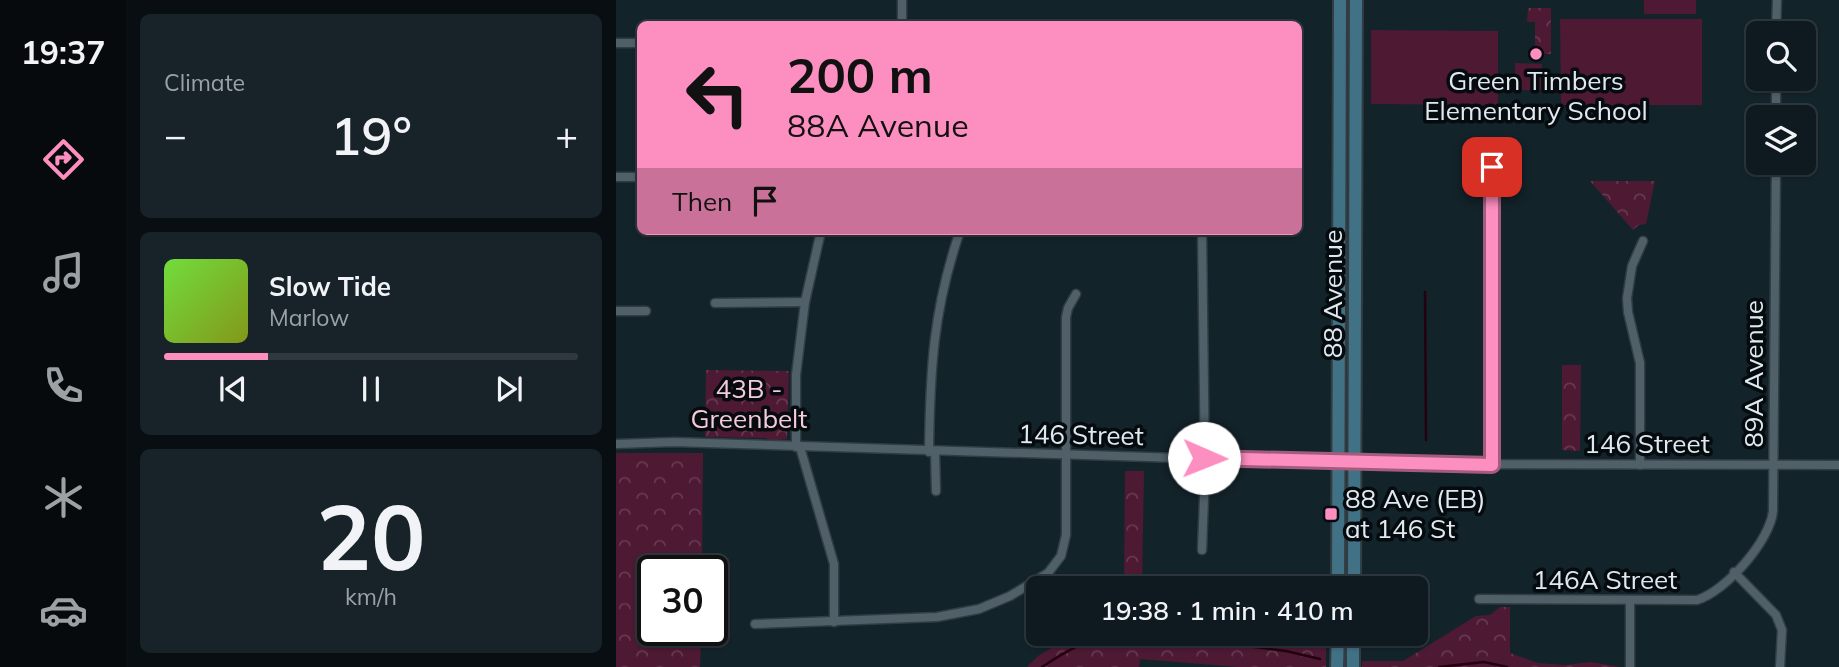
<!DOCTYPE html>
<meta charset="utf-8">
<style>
body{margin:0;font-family:Mulish,sans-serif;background:#172329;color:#f1f3f6;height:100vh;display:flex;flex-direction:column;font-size:26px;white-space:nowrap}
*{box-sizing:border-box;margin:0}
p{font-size:23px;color:#9ba1a5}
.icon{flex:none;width:38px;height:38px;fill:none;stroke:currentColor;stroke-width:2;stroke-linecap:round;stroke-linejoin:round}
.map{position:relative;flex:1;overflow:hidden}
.panel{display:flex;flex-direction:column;gap:14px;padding:14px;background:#080e12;width:490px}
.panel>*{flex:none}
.top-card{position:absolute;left:21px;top:21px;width:665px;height:214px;border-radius:10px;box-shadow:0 2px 5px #0004,0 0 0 2px #2e383e;background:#fd8ec0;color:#111;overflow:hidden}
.buttons{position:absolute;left:1130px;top:21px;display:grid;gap:14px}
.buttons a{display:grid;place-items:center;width:70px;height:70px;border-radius:10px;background:#0e1a20;box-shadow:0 2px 5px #0004,0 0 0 2px #2e383e;font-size:35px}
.speed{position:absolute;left:21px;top:555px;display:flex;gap:14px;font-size:35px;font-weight:700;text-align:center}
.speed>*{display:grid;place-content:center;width:91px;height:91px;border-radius:50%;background:#0e1a20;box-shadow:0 2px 5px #0004,0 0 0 2px #2e383e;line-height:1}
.speed .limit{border:4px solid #111;border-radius:10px;background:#fff;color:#111}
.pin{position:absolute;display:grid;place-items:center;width:60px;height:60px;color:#fff;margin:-30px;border-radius:14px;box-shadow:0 4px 10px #0006}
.me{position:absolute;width:77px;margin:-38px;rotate:91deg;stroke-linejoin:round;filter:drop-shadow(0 0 5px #0008)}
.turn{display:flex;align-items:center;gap:24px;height:147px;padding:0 35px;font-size:32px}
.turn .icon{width:91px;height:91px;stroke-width:2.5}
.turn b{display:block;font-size:49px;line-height:60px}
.then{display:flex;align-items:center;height:66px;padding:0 35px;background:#0003;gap:14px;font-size:26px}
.big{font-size:52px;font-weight:600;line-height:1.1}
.panel .widget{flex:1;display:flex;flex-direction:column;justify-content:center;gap:10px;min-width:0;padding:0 24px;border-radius:10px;background:#172329}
.panel .dial{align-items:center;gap:0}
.dial b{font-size:91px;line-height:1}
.song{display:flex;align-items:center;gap:21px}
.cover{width:84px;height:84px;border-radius:10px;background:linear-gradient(135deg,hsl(100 70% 55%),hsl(70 70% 35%))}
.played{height:7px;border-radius:4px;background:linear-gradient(90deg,#fd8ec0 25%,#2e383e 25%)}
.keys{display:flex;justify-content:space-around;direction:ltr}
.heat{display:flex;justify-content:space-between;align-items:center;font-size:38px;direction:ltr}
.trip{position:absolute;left:410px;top:576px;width:402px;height:70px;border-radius:10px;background:#0e1a20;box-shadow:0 2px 5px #0004,0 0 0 2px #2e383e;font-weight:600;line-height:70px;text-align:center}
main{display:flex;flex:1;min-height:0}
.dock{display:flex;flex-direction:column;width:126px;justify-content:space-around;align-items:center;background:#060a0d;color:#9ba1a5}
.dock .icon{width:49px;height:49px}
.dock .current{color:#fd8ec0}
.dock b{font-size:32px;color:#f1f3f6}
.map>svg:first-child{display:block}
.grass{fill:#4d1933}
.forest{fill:url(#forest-crowns)}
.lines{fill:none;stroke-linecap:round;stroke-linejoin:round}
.stream{stroke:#240011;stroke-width:2.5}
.minor-casing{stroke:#323d43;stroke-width:11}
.secondary-casing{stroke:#323d43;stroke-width:16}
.minor{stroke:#4f6069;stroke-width:8}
.secondary{stroke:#417185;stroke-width:12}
.route-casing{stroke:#a45c7d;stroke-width:18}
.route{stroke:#fd8ec0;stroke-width:12}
.poi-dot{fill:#fd8ec0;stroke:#050b0e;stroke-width:2.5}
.labels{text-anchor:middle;stroke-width:7;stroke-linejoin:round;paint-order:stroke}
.poi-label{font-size:26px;fill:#dfe9ef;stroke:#050b0e}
.street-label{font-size:26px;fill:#dfe9ef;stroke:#050b0e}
.park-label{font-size:26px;fill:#f3cbdb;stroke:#050b0e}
</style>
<main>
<nav class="dock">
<b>19:37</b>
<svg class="icon current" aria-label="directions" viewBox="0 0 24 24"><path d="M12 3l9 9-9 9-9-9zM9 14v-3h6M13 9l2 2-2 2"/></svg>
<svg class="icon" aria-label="music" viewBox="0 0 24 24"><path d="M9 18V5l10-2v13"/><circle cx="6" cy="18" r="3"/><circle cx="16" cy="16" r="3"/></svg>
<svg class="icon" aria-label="phone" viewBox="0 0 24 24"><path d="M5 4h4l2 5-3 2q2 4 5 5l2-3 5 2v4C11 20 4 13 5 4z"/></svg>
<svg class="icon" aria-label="climate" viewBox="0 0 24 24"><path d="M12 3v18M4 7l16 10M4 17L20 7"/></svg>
<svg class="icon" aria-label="car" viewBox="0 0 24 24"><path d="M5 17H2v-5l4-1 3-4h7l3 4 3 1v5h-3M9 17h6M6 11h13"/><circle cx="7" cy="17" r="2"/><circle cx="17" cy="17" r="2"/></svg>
</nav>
<section class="panel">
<div class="widget"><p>Climate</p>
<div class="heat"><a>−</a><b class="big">19°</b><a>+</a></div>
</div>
<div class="widget">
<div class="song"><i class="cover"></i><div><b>Slow Tide</b><p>Marlow</p></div></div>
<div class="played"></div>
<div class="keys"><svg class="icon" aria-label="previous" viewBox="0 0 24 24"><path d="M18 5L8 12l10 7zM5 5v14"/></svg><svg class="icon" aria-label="pause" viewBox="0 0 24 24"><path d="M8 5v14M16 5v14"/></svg><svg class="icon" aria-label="next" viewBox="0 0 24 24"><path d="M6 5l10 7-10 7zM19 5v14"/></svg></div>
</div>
<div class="widget dial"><b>20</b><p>km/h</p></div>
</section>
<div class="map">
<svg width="1223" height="667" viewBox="0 0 1223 667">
<defs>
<pattern id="forest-crowns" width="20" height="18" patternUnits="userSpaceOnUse" patternTransform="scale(1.75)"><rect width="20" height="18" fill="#4d1933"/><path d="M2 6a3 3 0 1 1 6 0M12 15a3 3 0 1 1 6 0" fill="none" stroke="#663a51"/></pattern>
</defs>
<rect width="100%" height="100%" fill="#13232a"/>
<g class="grass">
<rect x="1028" y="0" width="52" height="14"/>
<path d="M944,19H1086V105H945Z"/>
<path d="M755,30L882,31V105L755,104Z"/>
<path d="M899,63L926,64L925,90H899Z"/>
</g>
<g class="forest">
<path d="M912,8H935V54H919V22H911Z"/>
<path d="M974,181H1039L1030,224L1023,225L1017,230Z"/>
<path d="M946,365H965L964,451L946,450Z"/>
<path d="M90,370L173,371L171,439L154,441L150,438L89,437Z"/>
<path d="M0,453H87L86,570H37V630H85L84,667H0Z"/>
<path d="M509,471H528L526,588H508Z"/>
<path d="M884,607H894V653L922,663L948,665L975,662L1004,667H746V661H787L860,616L874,615Z"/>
<path d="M459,634H646V641L710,647V667H622L524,659L523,667H411L422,656Z"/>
</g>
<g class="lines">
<g class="stream">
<path d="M809,292L810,440"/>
<path d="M539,634L670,651L704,659"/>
<path d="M426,667C450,651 471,639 500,634"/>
<path d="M823,667L868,662L891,667"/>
</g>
<g class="minor-casing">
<g id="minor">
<path d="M286,24V0"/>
<path d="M1160,33L1161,0"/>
<path d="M0,43H24"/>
<path d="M1160,117V79"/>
<path d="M0,177H24"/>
<path d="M99,303L189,302"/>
<path d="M0,311H30"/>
<path d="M0,444L58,442L753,464L1223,465"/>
<path d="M180,447V375L189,302L205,231"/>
<path d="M184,447L218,564V622"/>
<path d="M319,451L320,491"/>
<path d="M313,452C314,370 317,310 344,231"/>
<path d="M876,465V167"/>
<path d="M1024,465V363L1012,312L1011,298L1016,266L1027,241"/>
<path d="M586,550L589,472L586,231"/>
<path d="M1118,572L1160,615L1166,630L1164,667"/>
<path d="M863,599L1081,600C1110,591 1154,541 1157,511L1160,163"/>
<path d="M139,624L321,617L363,609L394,596L432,573L445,556L450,535V317L452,308L460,294"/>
<path d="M1014,667V601"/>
</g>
</g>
<g class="secondary-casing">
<g id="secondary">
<path d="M722,588L724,0"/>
<path d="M738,588L740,0"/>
<path d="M721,667L722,634"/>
<path d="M737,667V634"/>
</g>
</g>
<use href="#minor" class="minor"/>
<use href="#secondary" class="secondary"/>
</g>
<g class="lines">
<g class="route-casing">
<path id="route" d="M588,458L876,465V167"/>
</g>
<use href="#route" class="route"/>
</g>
<g class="poi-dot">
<circle cx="920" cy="54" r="7"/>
<rect x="708" y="507" width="14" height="14" rx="3.5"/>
</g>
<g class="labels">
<g class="poi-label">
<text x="920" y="90">Green Timbers<tspan x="920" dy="30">Elementary School</tspan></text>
<text x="729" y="508" text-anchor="start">88 Ave (EB)<tspan x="729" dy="30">at 146 St</tspan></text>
</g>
<g class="street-label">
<text transform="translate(717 294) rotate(-90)" y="9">88 Avenue</text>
<text transform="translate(1138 374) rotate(-90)" y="9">89A Avenue</text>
<text transform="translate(465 435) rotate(1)" y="9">146 Street</text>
<text x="1031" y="453">146 Street</text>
<text x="989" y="589">146A Street</text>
</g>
<g class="park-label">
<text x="133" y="398">43B -<tspan x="133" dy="30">Greenbelt</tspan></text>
</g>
</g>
</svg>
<div class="buttons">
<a><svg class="icon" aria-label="search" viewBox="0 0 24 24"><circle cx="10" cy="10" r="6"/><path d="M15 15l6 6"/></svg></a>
<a><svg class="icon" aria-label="layers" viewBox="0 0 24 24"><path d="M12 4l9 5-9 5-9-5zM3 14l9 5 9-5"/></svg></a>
</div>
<div class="speed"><div class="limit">30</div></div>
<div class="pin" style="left:876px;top:167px;background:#d93025"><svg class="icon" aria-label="arrive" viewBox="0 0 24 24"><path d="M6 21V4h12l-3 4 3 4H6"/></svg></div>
<svg class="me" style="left:588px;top:458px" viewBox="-20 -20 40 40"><circle r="19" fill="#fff"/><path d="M0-13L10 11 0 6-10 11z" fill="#fd8ec0"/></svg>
<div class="trip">19:38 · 1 min · 410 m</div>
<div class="top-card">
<div class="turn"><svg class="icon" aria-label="left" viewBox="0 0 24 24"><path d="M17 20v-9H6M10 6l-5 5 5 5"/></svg><div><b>200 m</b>88A Avenue</div></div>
<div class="then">Then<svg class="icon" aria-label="arrive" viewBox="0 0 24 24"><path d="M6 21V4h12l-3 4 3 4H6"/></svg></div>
</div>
</div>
</main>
